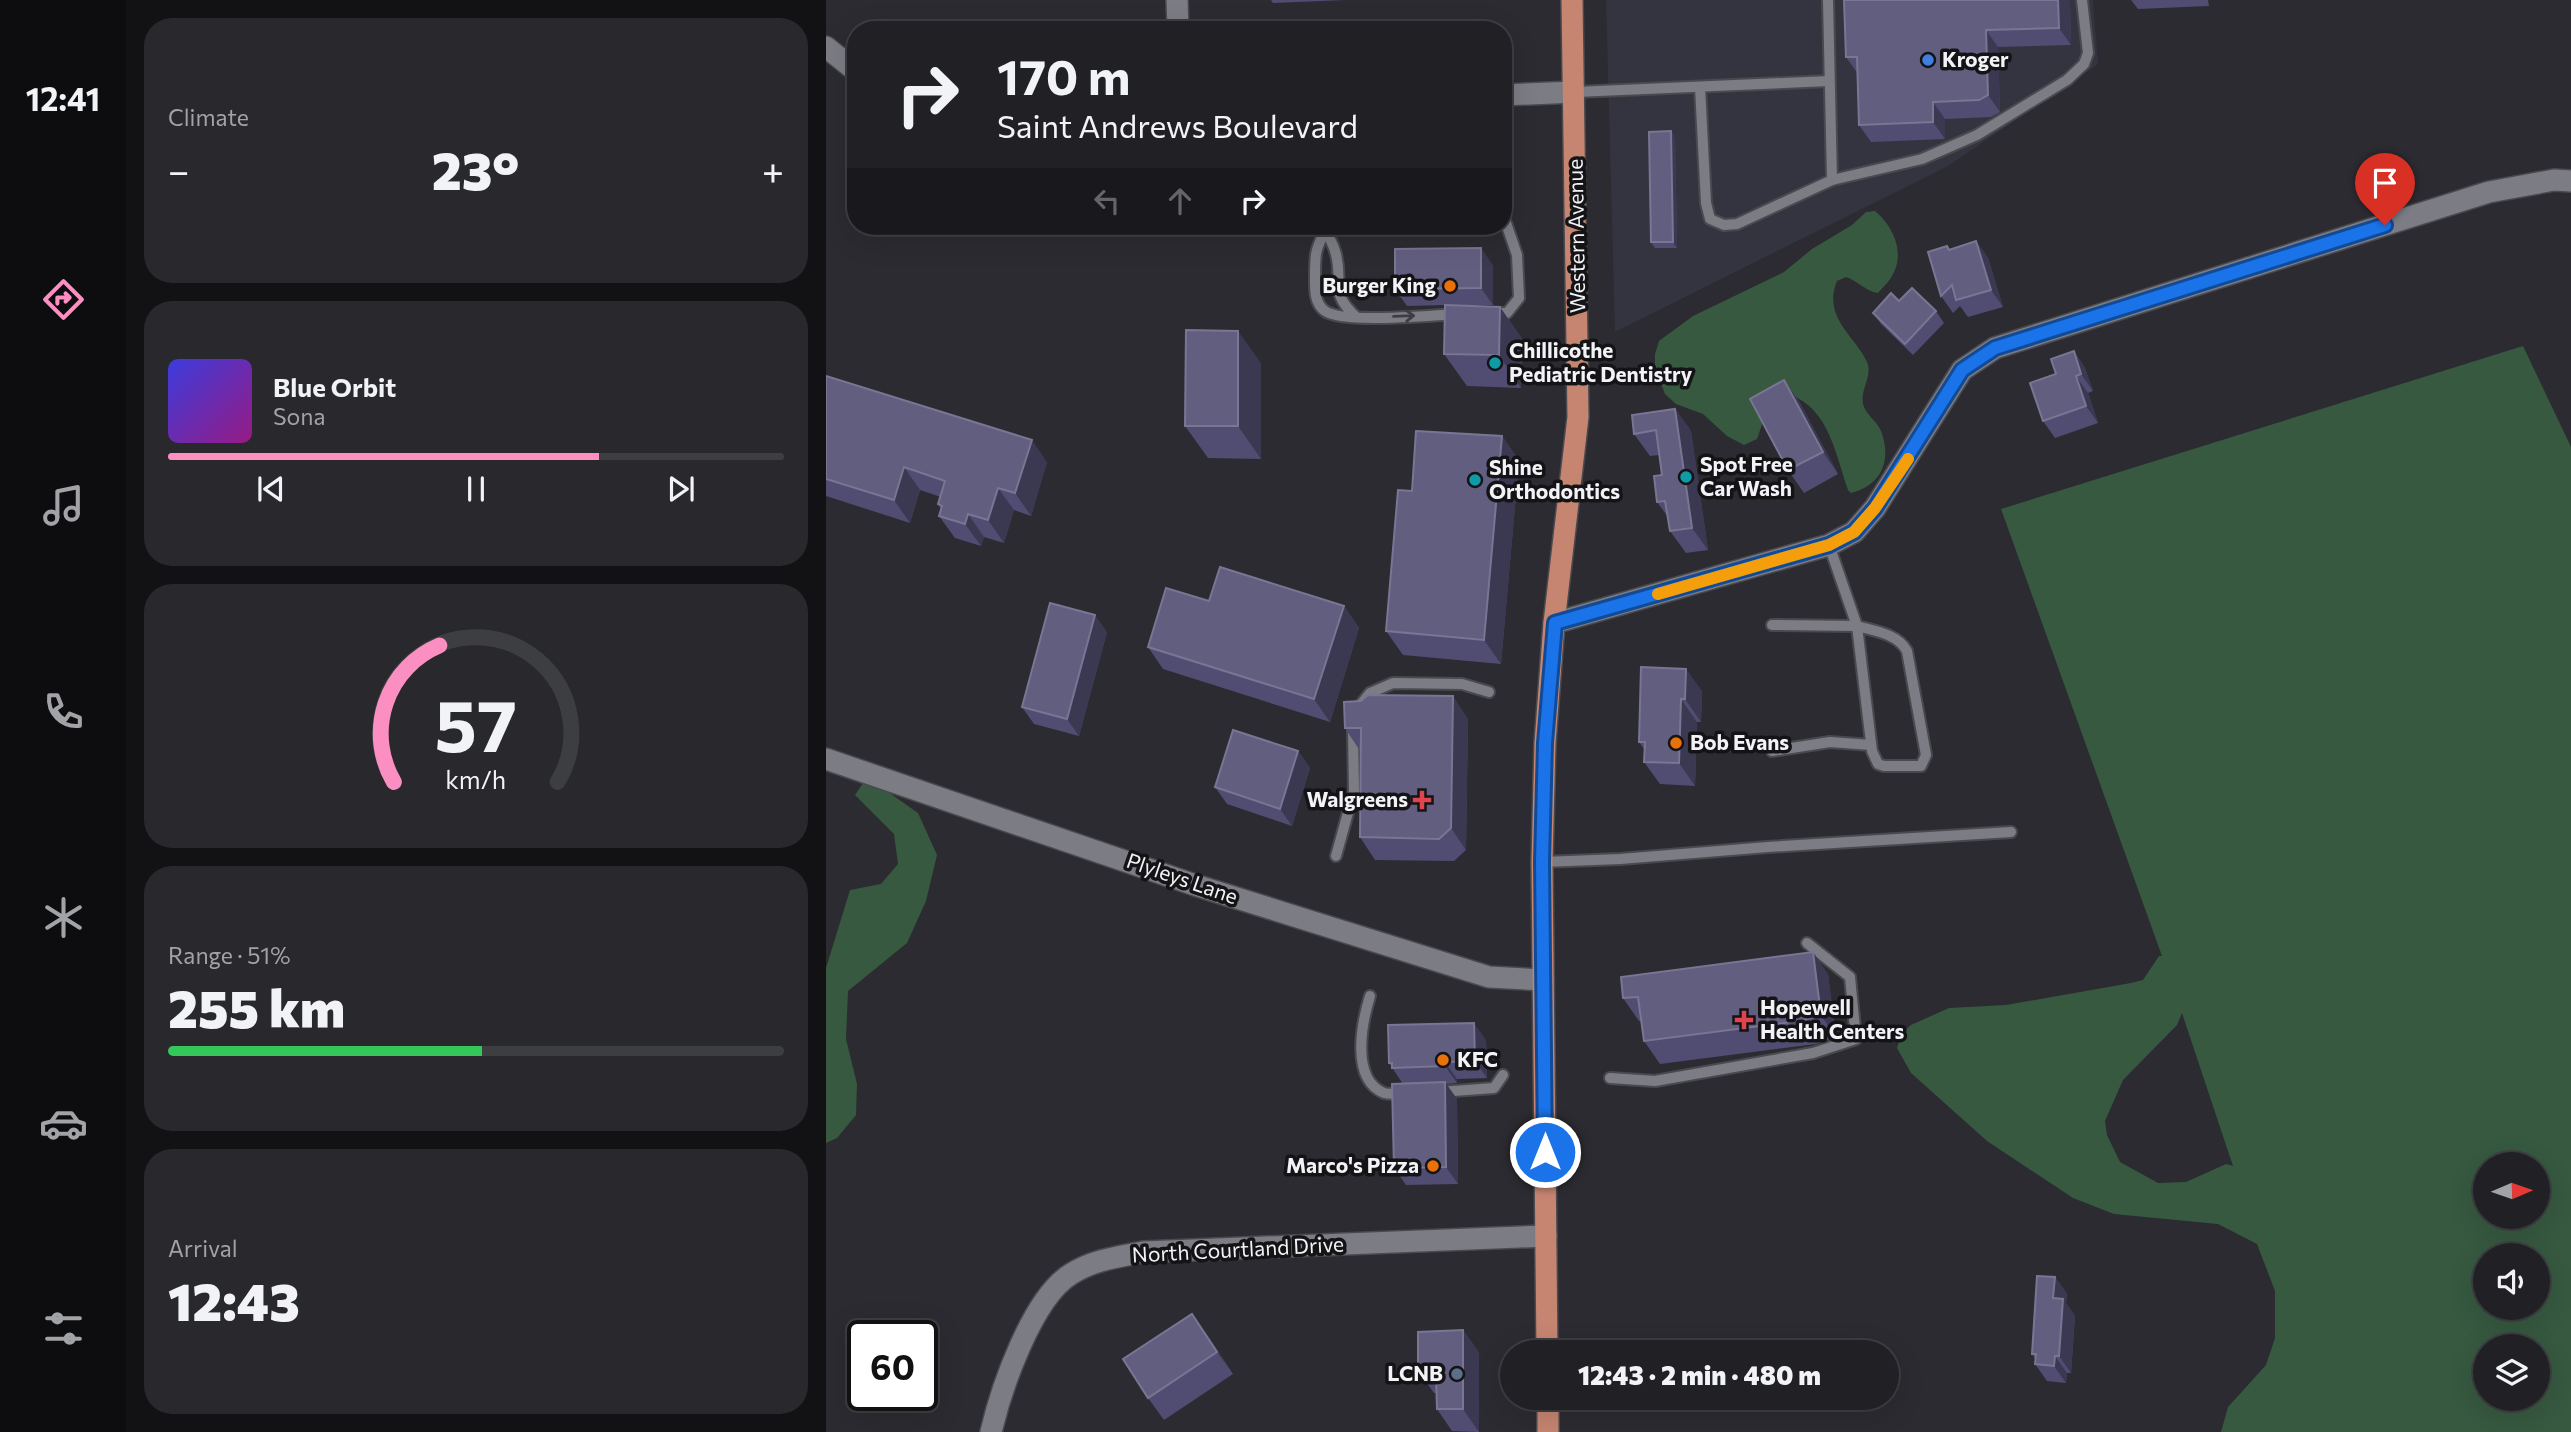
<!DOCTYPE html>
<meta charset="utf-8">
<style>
body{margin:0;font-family:Commissioner,sans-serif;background:#28282d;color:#f1f3f6;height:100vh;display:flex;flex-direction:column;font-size:26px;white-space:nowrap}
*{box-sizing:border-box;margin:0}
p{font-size:23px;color:#a2a3a7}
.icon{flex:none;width:38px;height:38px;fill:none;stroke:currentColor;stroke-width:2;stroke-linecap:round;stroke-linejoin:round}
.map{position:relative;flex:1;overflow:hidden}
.side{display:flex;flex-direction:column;gap:18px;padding:18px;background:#121214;width:700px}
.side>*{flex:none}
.guide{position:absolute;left:21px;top:21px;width:665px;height:214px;border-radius:28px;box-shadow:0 7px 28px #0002,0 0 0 2px #3d3e42;background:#202025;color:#f1f3f6;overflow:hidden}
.needle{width:46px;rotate:88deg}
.buttons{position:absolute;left:1647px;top:1152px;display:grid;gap:14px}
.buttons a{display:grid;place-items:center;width:77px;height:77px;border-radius:50%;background:#202025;box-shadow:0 7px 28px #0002,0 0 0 2px #3d3e42;font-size:35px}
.speed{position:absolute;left:21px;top:1320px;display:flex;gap:14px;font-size:35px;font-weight:700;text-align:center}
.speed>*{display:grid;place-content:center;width:91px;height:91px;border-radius:50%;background:#202025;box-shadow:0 7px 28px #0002,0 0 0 2px #3d3e42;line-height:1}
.speed .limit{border:4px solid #111;border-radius:10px;background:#fff;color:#111}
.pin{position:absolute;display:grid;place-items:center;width:60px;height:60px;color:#fff;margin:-72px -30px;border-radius:50% 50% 50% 0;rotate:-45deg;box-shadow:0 0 7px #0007}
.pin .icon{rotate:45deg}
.me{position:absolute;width:77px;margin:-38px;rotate:0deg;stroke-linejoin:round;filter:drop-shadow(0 0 5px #0008)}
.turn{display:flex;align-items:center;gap:24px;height:147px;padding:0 35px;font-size:32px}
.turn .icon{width:91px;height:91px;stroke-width:2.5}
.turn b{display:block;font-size:49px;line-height:60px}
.lanes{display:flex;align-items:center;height:66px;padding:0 35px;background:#0003;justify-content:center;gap:35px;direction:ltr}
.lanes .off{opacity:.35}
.big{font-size:52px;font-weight:800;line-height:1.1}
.side .widget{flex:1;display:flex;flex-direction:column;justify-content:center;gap:10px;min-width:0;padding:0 24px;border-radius:28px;background:#28282d}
.side .dial{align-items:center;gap:0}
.dial svg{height:182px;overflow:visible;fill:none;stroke:#3d3e42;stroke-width:7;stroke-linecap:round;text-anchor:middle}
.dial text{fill:#f1f3f6;stroke:none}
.song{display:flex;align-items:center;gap:21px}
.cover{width:84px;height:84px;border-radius:10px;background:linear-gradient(135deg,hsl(240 70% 55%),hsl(310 70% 35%))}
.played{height:7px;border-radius:4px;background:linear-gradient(90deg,#fc8fc2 70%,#3d3e42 70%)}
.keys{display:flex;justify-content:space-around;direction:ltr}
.heat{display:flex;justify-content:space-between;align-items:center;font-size:38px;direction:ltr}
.charge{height:10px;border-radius:5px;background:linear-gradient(90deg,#34c759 51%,#3d3e42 0)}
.trip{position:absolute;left:674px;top:1340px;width:399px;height:70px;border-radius:35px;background:#202025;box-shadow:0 7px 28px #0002,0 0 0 2px #3d3e42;font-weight:800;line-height:70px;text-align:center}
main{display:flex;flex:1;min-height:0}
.dock{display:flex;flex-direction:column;width:126px;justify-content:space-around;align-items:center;background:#0d0d0f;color:#a2a3a7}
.dock .icon{width:49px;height:49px}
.dock .active{color:#fc8fc2}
.dock b{font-size:32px;color:#f1f3f6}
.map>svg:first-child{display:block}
.built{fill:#343440}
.green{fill:#375940;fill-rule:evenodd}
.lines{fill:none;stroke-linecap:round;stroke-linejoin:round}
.lane-casing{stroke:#49494e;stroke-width:14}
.street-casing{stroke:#49494e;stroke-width:24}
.primary-casing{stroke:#49494e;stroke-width:24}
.lane{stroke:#7c7c84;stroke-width:10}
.street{stroke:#7c7c84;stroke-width:21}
.primary{stroke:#c58571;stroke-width:21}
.wall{fill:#514c72}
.shaded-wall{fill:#3b3852}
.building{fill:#625e80;stroke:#797593;stroke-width:2}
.oneway{stroke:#3e3d42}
.route-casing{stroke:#114b97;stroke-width:18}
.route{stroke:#1a73e8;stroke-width:12}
.slow{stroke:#f59e0b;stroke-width:12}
.shop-dot{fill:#3f7fe0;stroke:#141316;stroke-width:2.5}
.food-dot{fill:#e8710a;stroke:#141316;stroke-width:2.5}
.culture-dot{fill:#0f9aa8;stroke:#141316;stroke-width:2.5}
.health-dot{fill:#e0444e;stroke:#141316;stroke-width:2.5}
.service-dot{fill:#5c6f8a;stroke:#141316;stroke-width:2.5}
.labels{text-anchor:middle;stroke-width:7;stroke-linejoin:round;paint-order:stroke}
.poi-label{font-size:21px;font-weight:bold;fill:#f2f2f7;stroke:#141316;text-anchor:start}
.street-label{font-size:21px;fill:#f2f2f7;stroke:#141316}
</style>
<main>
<nav class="dock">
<b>12:41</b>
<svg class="icon active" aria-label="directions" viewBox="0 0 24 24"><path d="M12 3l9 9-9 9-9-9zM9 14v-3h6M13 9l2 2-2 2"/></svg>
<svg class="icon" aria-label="music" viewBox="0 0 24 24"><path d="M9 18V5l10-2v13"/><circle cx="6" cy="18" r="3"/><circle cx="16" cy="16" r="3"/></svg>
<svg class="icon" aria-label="phone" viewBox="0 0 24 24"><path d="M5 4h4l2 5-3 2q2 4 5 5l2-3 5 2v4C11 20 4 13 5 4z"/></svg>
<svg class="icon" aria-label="climate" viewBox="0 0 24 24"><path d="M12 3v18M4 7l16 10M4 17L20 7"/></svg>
<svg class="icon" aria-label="car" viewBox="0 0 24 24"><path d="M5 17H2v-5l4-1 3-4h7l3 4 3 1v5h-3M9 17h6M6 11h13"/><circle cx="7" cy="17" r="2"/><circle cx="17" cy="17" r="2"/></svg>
<svg class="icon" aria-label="filters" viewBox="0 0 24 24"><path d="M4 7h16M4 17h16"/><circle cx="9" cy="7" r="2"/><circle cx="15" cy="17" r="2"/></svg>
</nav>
<section class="side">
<div class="widget"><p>Climate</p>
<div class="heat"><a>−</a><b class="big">23°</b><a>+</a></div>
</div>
<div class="widget">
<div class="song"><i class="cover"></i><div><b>Blue Orbit</b><p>Sona</p></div></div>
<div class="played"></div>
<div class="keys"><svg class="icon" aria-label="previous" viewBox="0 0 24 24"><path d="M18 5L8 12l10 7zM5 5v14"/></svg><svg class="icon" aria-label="pause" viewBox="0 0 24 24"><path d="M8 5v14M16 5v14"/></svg><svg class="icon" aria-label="next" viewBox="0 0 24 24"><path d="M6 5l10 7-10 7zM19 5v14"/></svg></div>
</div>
<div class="widget dial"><svg viewBox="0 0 100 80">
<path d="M14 69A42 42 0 1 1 86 69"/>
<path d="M14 69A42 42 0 0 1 34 9" stroke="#fc8fc2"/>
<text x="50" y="56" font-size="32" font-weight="700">57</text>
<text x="50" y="72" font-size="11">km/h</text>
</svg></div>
<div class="widget"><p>Range · 51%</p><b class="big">255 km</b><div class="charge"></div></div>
<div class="widget"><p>Arrival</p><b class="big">12:43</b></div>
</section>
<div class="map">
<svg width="1745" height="1432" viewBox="0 0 1745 1432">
<rect width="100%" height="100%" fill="#2b2b31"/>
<path class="built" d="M780,0H1267L1272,64L1122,166L789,332Z"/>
<g class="green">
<path d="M1049,211C1067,226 1080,253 1066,276C1063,282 1057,287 1052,293C1039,291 1032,281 1020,277L1011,281C996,317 1029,336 1041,362C1047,375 1034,390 1037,404C1040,415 1051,421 1055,431C1066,460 1056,485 1025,493L1022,490C1010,456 1003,408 964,395L939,416L931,439L918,445L901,436L877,414L850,404L839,394L829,368V354L833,341L867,316L958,272L986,249L1026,225L1040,212Z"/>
<path d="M1697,346L1745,447V1432H1395L1402,1407L1440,1365L1449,1338V1291L1431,1244L1392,1224L1288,1214L1247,1198L1161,1141L1085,1073L1071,1048L1075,1034L1085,1025L1123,1008L1180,1005L1305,983L1317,980L1333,956H1336L1175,509ZM1356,1013L1407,1166L1400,1164L1360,1182L1332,1183L1294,1162L1281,1135L1279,1121L1297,1080L1351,1025ZM1659,1164H1712V1216H1659ZM1659,1255H1712V1307H1659ZM1659,1346H1712V1398H1659Z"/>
<path d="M41,777L92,813L111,855L100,901L81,943L22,991L20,1039L31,1084L30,1115L11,1138L0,1143V968L24,890L55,884L72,864L68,834L29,795Z"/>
</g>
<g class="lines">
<g class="lane-casing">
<g id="lane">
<path d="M1002,0L1006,180"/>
<path d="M874,87L880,203L884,219L898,225L911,224L1006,180L1096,159L1151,135L1241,80L1258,64L1262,53L1256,0"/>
<path d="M749,92L1003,81"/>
<path d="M499,231C489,250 489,255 489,277C489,289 488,303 499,311C517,324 606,315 632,314"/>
<path d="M499,231C503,237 507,244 509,251C519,282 501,290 530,317"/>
<path d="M666,313H681L693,298L691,255L680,223"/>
<path d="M946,625L1031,626L1046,751L1052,764L1058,766H1095L1100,755L1081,651C1072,634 1049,631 1031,626L1003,545"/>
<path d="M532,708L544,693L567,683L636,684L663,692"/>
<path d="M946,751L1004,742L1045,745"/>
<path d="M510,856L528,791L527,729"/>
<path d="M716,862L794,859L942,847L1185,832"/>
<path d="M544,996C536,1022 524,1079 558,1093C565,1095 574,1093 581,1093"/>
<path d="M784,1078L829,1081L987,1053L1030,1039L1024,977L981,943"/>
<path d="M614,1092L668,1088L677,1075"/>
</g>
</g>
<g class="street-casing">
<g id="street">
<path d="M351,0L352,30"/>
<path d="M0,47L30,71"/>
<path d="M677,95L749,92"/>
<path d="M728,623L1003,545L1028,532L1049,508L1136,370L1169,348L1663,192L1728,180L1745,181"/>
<path d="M0,759L369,885L663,977L717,980"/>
<path d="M165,1432C175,1389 206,1298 245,1274C267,1260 291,1257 317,1252L720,1236"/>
</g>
</g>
<g class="primary-casing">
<g id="primary">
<path d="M721,1353L716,862L719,743L728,623L752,417L746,0"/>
<path d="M722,1398V1432"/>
</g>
</g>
<use href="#lane" class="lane"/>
<use href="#street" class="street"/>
<use href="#primary" class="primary"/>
</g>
<g class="wall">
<path d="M445,0H519L447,3Z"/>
<path d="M1232,0H1242L1244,3L1245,45L1172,47L1174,112L1165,117L1119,119V139L1045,142L1033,125L1032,74L1020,57Z"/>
<path d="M1305,0H1382L1383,6L1312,9Z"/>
<path d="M845,131L849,137L851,248H829L825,242Z"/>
<path d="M1150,241L1162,258L1177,307L1142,317L1134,306L1127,313L1115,296L1121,246L1124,249Z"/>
<path d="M655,248L667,266V305H623L674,307L696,339L695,388L641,386L618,354L619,305L581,306L569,289Z"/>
<path d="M1073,301L1110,311L1118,323L1087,355L1055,324L1047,313Z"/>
<path d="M1248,351L1259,368L1267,391L1262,393L1272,423L1229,438L1217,421L1230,374Z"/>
<path d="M435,363V459L382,458L359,426Z"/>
<path d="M0,376L221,462L205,516L188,510L178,543L158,537L155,546L129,538L113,516L115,509L112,504L115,497L94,490L84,523L0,496Z"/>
<path d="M958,380L974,403L1012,474L978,493L962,470Z"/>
<path d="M849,409L865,431L882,550L860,553L844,531L842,517L831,502L836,475L833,455L824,456L808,434Z"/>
<path d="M676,436L693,461L675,664L577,655L560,631L586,491Z"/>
<path d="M383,601L518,606L533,628L504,722L337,669L322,647Z"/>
<path d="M281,632L253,736L208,724L196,707Z"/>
<path d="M815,667L876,691L875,722H871L869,786L834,784L818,762V749L813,742Z"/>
<path d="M642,719L640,850L628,861L549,860L534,837V751L519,728Z"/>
<path d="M472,751L484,768L466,826L401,804L389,787Z"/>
<path d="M1002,974L1010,1037L990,1044L834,1064L818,1041L815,1021H813L797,998Z"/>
<path d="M660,1040L661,1078L631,1079V1083L620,1084L631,1099L632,1184L580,1185L568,1168L577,1084L563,1063Z"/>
<path d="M1229,1277L1241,1294L1240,1303L1249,1316L1245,1373H1241L1240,1383L1221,1381L1209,1364L1210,1360L1206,1354Z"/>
<path d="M637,1330L653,1353V1432L626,1431L611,1409L610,1393H608L592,1371Z"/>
<path d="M382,1336L407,1374L338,1420L322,1398Z"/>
</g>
<g class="shaded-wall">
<path d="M1232,0H1242L1244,3L1245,45L1233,28Z"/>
<path d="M1160,30L1172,47L1174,112L1162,95Z"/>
<path d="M1107,102L1119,119V139L1107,122Z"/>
<path d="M845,131L849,137L851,248L847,242Z"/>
<path d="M1150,241L1162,258L1177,307L1165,290Z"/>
<path d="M655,248L667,266V305L655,288Z"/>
<path d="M674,307L696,339L695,388L673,355Z"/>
<path d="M412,331L435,363V459L412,426Z"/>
<path d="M1248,351L1259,368L1267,391L1255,374Z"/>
<path d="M1250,376L1262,393L1272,423L1260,406Z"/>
<path d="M958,380L974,403L1012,474L997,452Z"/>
<path d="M849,409L865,431L882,550L866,528Z"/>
<path d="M676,436L693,461L675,664L658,640Z"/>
<path d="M206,440L221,462L205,516L189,493Z"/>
<path d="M78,467L94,490L84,523L68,500Z"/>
<path d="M172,488L188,510L178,543L162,520Z"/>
<path d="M142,514L158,537L155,546L139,524Z"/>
<path d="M518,606L533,628L504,722L488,699Z"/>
<path d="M269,615L281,632L253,736L241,719Z"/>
<path d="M860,669L876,691L875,722L859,699Z"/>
<path d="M627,696L642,719L640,850L625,828Z"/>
<path d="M855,699L871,722L869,786L853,763Z"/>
<path d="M472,751L484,768L466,826L454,809Z"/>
<path d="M987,952L1002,974L1010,1037L995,1015Z"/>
<path d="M648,1023L660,1040L661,1078L649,1061Z"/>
<path d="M619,1062L631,1079V1083L619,1066Z"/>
<path d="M619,1082L631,1099L632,1184L620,1167Z"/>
<path d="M1229,1277L1241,1294L1240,1303L1249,1316L1245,1373L1233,1356L1227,1298Z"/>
<path d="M366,1314L382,1336L407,1374L391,1352Z"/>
<path d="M637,1330L653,1353V1432L637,1409Z"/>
<path d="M1229,1356L1241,1373L1240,1383L1228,1366Z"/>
</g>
<g class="building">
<path d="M1018,0H1232L1233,28L1160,30L1162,95L1153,100L1107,102V122L1033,125L1031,57H1020Z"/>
<path d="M845,131L847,242H825L823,132Z"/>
<path d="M1150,241L1165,290L1130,300L1126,285L1115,296L1102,252L1121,246L1123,250Z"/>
<path d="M655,248V288L569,289V249Z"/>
<path d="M1086,288L1110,311L1079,344L1047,313L1065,293L1073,301Z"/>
<path d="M619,305L674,307L673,355L618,354Z"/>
<path d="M360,330L412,331V426H359Z"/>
<path d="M1248,351L1255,374L1250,376L1260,406L1217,421L1204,383L1230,374L1225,359Z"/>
<path d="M0,376L206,440L189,493L172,488L162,520L142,514L139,524L113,516L116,506L112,504L119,481L78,467L68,500L0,479Z"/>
<path d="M958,380L997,452L962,470L924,399Z"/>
<path d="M849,409L866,528L844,531L839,501L831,502L828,476L836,475L830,430L808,434L806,415Z"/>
<path d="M590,431L676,436L658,640L560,631L572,490L586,491Z"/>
<path d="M394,567L518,606L488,699L322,647L340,588L383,601Z"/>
<path d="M224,603L269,615L241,719L196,707Z"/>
<path d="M815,667L860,669L859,699H855L853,763L818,762L819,742H813Z"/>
<path d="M542,695L627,696L625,828L613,839L534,837L535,728H519L518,702L535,701Z"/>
<path d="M407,730L472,751L454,809L389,787Z"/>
<path d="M987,952L995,1015L974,1021L818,1041L812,997L797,998L795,977Z"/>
<path d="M648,1023L649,1061L619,1062V1066L566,1068V1063H563L562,1025Z"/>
<path d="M619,1082L620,1167L568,1168L566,1084Z"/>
<path d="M1211,1276L1229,1277L1227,1298L1237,1299L1233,1356H1229L1228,1366L1209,1364L1210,1354H1206Z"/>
<path d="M366,1314L391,1352L322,1398L297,1359Z"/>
<path d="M637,1330V1409H611L610,1378H603V1371H592V1332Z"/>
</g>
<defs><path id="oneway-shaft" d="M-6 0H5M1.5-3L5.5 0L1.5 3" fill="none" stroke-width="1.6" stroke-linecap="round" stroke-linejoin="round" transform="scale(1.75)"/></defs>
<use class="oneway" href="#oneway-shaft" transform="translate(578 316) rotate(-2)"/>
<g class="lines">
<g class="route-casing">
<path id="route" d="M719,1152L716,862L719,743L729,623L1003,545L1028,532L1049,508L1136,370L1169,348L1559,225"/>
</g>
<use href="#route" class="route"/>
<path class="slow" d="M832,594L1003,545L1028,532L1049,508L1082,459"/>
</g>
<circle class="shop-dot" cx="1102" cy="60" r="7"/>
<g class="food-dot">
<circle cx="624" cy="286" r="7"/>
<circle cx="850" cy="743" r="7"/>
<circle cx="617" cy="1060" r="7"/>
<circle cx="607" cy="1166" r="7"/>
</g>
<g class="culture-dot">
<circle cx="669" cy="363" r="7"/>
<circle cx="860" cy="477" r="7"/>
<circle cx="649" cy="480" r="7"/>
</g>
<g class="health-dot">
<path d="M592.5 789.5h7v7h7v7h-7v7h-7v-7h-7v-7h7z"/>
<path d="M914.5 1009.5h7v7h7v7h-7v7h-7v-7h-7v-7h7z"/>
</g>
<circle class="service-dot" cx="631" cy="1374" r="7"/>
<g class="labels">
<g class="poi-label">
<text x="1116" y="67">Kroger</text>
<text x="610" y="293" text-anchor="end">Burger King</text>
<text x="683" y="358">Chillicothe<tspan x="683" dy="24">Pediatric Dentistry</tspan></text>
<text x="874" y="472">Spot Free<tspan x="874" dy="24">Car Wash</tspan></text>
<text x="663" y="475">Shine<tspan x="663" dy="24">Orthodontics</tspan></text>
<text x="864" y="750">Bob Evans</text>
<text x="582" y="807" text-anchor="end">Walgreens</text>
<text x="934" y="1015">Hopewell<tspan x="934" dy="24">Health Centers</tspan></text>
<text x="631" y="1067">KFC</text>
<text x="593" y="1173" text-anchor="end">Marco's Pizza</text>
<text x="617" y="1381" text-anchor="end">LCNB</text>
</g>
<g class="street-label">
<text transform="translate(751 236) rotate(-91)" y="7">Western Avenue</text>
<text transform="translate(356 879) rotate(19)" y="7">Plyleys Lane</text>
<text transform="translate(412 1250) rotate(-3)" y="7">North Courtland Drive</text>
</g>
</g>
</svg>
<div class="buttons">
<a><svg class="needle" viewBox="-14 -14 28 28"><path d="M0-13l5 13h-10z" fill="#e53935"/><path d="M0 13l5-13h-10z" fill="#a2a3a7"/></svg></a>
<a><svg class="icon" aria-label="sound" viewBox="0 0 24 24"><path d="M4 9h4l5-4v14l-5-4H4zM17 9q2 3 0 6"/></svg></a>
<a><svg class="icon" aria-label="layers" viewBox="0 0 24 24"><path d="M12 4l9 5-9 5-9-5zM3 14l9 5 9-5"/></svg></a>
</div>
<div class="speed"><div class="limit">60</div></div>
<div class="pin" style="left:1559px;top:225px;background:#d93025"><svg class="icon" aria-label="arrive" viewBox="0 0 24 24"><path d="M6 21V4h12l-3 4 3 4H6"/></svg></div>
<svg class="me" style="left:719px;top:1152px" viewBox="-20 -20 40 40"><circle r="17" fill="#1a73e8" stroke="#fff" stroke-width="3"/><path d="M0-11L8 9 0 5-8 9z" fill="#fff"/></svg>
<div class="trip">12:43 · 2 min · 480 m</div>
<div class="guide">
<div class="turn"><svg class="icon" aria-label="right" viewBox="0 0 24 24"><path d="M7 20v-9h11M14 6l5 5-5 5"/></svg><div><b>170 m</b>Saint Andrews Boulevard</div></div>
<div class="lanes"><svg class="icon off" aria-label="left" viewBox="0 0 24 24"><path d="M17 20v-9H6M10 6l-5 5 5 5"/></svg><svg class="icon off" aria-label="ahead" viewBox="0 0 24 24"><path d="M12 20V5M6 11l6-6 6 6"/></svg><svg class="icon" aria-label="right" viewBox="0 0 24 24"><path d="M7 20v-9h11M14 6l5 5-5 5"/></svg></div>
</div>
</div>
</main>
